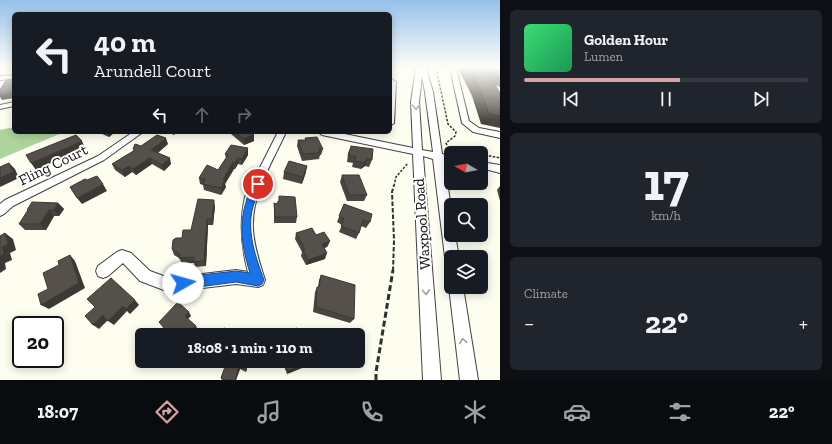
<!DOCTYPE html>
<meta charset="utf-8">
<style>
body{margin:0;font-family:"Zilla Slab",serif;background:#20242c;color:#f1f3f6;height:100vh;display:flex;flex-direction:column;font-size:15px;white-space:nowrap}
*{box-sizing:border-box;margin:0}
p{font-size:13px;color:#9ea1a6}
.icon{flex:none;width:22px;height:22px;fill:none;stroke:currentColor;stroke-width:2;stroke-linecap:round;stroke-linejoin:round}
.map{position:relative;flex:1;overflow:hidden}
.panel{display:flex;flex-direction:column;gap:10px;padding:10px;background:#0d0f14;width:332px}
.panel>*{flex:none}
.guide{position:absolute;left:12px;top:12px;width:380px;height:122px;border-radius:6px;box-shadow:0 2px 10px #0003;background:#171b24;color:#f1f3f6;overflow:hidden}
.needle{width:26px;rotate:280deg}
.controls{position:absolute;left:444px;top:146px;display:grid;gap:8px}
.controls a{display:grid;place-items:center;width:44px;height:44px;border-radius:6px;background:#171b24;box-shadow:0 2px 10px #0003;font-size:20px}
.speed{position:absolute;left:12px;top:316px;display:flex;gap:8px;font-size:20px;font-weight:700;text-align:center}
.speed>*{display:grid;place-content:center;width:52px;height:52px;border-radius:50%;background:#171b24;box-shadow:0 2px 10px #0003;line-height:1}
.speed .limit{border:2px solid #111;border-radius:6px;background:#fff;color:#111}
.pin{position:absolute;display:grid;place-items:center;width:34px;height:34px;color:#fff;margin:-17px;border:2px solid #fff;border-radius:50%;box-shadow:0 1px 4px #0007}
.me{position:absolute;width:44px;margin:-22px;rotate:83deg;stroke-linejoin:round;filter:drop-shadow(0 0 3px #0008)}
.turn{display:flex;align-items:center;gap:14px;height:84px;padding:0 16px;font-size:18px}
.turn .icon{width:52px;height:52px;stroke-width:2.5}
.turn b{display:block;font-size:28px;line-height:34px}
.lanes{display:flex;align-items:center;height:38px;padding:0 16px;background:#0003;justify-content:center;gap:20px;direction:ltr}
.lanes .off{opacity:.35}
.big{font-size:30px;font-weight:700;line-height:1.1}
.panel .tile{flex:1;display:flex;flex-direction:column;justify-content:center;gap:6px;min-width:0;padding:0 14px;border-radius:6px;background:#20242c}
.panel .dial{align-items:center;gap:0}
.dial b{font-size:52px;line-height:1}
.song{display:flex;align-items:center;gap:12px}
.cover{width:48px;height:48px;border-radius:6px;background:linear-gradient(135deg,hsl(140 70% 55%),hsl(150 70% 35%))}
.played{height:4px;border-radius:2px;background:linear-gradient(90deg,#d4a29f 55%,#363941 55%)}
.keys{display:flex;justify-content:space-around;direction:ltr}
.heat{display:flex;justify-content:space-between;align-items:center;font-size:22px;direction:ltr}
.trip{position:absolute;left:135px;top:328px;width:230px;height:40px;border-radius:6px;background:#171b24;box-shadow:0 2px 10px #0003;font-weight:700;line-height:40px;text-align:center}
.tabs{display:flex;height:64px;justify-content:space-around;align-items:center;background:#090b0e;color:#9ea1a6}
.tabs .icon{width:28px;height:28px}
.tabs .selected{color:#d4a29f}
.tabs b{font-size:18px;color:#f1f3f6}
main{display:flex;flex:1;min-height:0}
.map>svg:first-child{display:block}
.forest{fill:#aed49d}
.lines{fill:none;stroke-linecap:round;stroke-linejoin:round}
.minor-casing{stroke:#414141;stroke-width:2}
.path-far2{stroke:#303030;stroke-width:1.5;stroke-dasharray:2.5 1.5;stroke-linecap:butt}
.path-far1{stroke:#303030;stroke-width:2;stroke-dasharray:4.5 2;stroke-linecap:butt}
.path{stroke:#303030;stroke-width:3;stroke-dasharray:6 3;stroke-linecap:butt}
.minor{fill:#fff;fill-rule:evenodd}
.wall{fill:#494540}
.shaded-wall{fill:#3c3834}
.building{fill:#55504b;stroke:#3c3834}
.oneway{stroke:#9f9f9f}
.route{fill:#1a73e8;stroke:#114b97}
.labels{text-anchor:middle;stroke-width:4;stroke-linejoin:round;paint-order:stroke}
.street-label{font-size:15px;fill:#0e0e0e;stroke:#fff}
</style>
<main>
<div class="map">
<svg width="500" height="380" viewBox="0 0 500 380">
<rect width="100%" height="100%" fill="#fdfdf0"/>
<path class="forest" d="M14,127V132H64L0,159V130Z"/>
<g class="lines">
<g class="minor-casing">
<g id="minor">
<path d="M416,68H426L433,92L442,154L451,156V162L444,161L451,208V235H455L459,257H451V263L447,261L445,257L433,159L423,156L441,380H423L413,154L322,135L318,132H335L413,148L411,102ZM422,76L425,92L433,152L422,150L419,102Z"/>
<path d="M450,68H456L469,121L479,128L500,132V138L473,132L462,123Z"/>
<path d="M14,75V79L0,80V76Z"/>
<path d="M390,78L396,82L394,123L390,126Z"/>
<path d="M14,102V106L0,109V105Z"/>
<path d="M133,132H143L104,160L13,206L4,214L0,216V204L5,200L98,156Z"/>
<path d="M278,132H286C272,163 251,195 253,229C254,247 260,264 265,280L263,285L258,287L236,284L169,292L140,281L123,263L108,276L103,278L98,276L96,271L98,266L117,252L122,250L131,253L150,271L169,278L236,270L248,272C241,246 239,223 245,197Z"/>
<path d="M481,162L500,165V173L481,168Z"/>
<path d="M451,282V287H463L478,380H460L449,287Z"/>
</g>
</g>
<g class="path-far2">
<path d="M436,68L448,124L456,132L455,136L446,143L447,145"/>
<path d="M454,149L474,153"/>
<path d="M481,154L500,158"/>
<path d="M394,186L396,177L408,163"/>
</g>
<path class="path-far1" d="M393,271L394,240L392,192L394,185"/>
<path class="path" d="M376,380V372L393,270"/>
<use href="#minor" class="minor"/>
</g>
<g class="wall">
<path d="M458,68H500V87L495,85L500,93V128L481,124L472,96Z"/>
<path d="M99,132H115L109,137L100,133Z"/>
<path d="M230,132H251L254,141L244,145L231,134Z"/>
<path d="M305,138L323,149L321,155H320L319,159L302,161L297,146L298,140H305Z"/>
<path d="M168,144L158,153L171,164L164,171L152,164L136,175L132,172L125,177L115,170L112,164L134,151L133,149L141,146Z"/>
<path d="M351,146L372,160L369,167L365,166L361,169L352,167L353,163L347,162L348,153Z"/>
<path d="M248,148V155L242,165L238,164L235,169H234L225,184L226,187L221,195L204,190L203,185L200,184L199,178L218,170L226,158L225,154Z"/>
<path d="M284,172H306L302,184L283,179Z"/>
<path d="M342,175L367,195L364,201H347L340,182Z"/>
<path d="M500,186V201L497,190Z"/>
<path d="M279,196L297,217L296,223H274V203L277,204L278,201H279Z"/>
<path d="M58,203L64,209L59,216H54L46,230H25L19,224L28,211L27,210Z"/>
<path d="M344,204L370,222L366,228L361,226L359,233L356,239L339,232L342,225L337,222Z"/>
<path d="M215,206L213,225H208L206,266L195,267L194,263H182L179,258L174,255L172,249L182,238L191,230Z"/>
<path d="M296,233L330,241L327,247L324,248L325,259L306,265L301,256L302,252L295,239Z"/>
<path d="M321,275L354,319L350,323L313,312L315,292L317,287H318L319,280Z"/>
<path d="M223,361H249L246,372L240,369L236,380H222L221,378L227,363Z"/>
<path d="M282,361H319L287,374Z"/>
</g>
<g class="shaded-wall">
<path d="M14,92V98L2,100L0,97V94Z"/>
<path d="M107,132H115L109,137Z"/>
<path d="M172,132H181L173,135Z"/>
<path d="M254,134V141L244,145V139Z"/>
<path d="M166,138L168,144L153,156L151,150Z"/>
<path d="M82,141L85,148L36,170L31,163Z"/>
<path d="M248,148V155L242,165V159Z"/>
<path d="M150,158L152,164L136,175L133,169Z"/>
<path d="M170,158L171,164L164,171L162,165Z"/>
<path d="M238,158V164L235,169V163Z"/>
<path d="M367,159L365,166L361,169L364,163Z"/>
<path d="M233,162L234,169L225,184L226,187L221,195V188L223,180Z"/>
<path d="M9,163L15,169L19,178L0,187V178Z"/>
<path d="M129,166L132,172L125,177L122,170Z"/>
<path d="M307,166L306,172L302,184L303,177Z"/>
<path d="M103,184L107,191L82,204L77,198Z"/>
<path d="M214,200L215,206L213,225L212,219Z"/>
<path d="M58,203L64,209L59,216L54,210Z"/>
<path d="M49,210L54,216L46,230L40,224Z"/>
<path d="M207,219L208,225L206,266L204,261Z"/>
<path d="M5,233L13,239L16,250L10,253L12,260L5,263L6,269L0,273V256Z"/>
<path d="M330,241L327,247L320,249L322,244Z"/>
<path d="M327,253L325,259L306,265L308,260Z"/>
<path d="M70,255L75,261L85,288L49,309L41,305Z"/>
<path d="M135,300L139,305L130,314L127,311L114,325L108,321L123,306Z"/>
<path d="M189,312L191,316L187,320L185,316Z"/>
<path d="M103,315L108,320L99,329L93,325Z"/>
<path d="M196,326L198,330L193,335H188Z"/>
<path d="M248,361H249L246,372V369Z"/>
<path d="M314,361H319L287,374L288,371Z"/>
<path d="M239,367L240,369L236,380H235Z"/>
</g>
<g class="building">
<path d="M468,68H500V75L485,68L500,93V116L489,114L479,87Z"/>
<path d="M14,79V92L0,94V90L6,80Z"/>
<path d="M235,132H251L254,134L244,139Z"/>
<path d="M76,135L82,141L31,163L26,155Z"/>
<path d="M157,135L166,138L151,150L170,158L162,165L150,158L133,169L129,166L122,170L112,164L135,150L133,149L135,144L141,146Z"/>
<path d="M317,137L323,149H319L320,153L303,154L298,140H306L305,138Z"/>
<path d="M231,145L248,148L242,159L238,158L235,163L233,162L223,180H225L221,188L203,184L205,179L199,178L207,165L218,170L228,155L225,154Z"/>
<path d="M351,146L373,149L372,160L367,159L364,163L355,161L356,157L349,155Z"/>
<path d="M289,161L307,166L303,177L284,172Z"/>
<path d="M9,163L13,172L0,178V167Z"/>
<path d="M342,175H359L367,195H349Z"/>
<path d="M97,176L103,184L77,198L70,187L85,179L87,180Z"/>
<path d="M279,196L295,197L297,217H275L274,203L278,204V201H279Z"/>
<path d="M198,199L214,200L212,219H207L204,261L193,262L194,257L179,258L180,254L172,249L173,240L176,238H182L183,230H191Z"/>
<path d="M32,202L58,203L54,210H49L40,224H19L28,210H27Z"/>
<path d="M344,204L372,214L370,222L363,220L359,233L341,226L344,219L339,216Z"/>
<path d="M312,228L316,235L324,232L330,241L322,244L327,253L308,260L303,250L305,249L296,233Z"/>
<path d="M5,233L8,244L2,247L4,254L0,256V236Z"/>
<path d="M70,255L79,283L41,305L38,294L48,289L43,273L59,265L58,261Z"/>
<path d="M321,275L355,285L354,319L316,307L317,287H319Z"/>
<path d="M111,278L135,300L126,309L123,306L108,321L103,315L93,325L85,316L95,307L87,299Z"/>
<path d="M178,302L189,312L185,316L196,326L188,335H157L164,328L159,322Z"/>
<path d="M224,328L242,335H222Z"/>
<path d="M297,328L300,334L305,332L306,334L315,331L317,335H280Z"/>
<path d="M227,361H248L246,369L239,367L235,380H225L221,378Z"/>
<path d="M285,361H314L288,371Z"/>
</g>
<defs><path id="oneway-chevron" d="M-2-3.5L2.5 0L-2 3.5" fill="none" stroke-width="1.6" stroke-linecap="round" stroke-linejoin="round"/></defs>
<g class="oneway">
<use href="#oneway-chevron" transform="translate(416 107) rotate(89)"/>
<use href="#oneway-chevron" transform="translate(426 292) rotate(86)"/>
<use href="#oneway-chevron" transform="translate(463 341) rotate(-98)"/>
</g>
<linearGradient id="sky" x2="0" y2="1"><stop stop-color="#95c1eb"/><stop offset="0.56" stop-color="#fefef8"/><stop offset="1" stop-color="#fefef8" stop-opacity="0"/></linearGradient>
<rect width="500" height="121" fill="url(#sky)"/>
<path class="route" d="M258,180L262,184C259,191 255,199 253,207C246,231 256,258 264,280L262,284L258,286L236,282L183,289L179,287L177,283L179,279L183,277L236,271L250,273C241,244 238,222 249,193C251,188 252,182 258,180Z"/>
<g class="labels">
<g class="street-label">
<text transform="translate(53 165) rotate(-26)" y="5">Fling Court</text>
<text transform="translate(422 224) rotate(-94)" y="5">Waxpool Road</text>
</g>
</g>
</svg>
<div class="controls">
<a><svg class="needle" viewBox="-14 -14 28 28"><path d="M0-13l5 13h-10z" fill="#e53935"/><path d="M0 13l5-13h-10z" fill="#9ea1a6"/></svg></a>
<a><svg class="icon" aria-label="search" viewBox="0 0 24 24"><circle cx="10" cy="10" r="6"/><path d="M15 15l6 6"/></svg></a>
<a><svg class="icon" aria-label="layers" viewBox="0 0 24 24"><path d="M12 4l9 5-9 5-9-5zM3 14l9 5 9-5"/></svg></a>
</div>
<div class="speed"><div class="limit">20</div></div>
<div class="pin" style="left:258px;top:184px;background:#d93025"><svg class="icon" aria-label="arrive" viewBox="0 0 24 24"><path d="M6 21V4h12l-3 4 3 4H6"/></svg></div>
<svg class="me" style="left:183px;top:283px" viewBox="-20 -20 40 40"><circle r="19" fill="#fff"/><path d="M0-13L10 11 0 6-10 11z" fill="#1a73e8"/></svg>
<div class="trip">18:08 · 1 min · 110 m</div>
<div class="guide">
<div class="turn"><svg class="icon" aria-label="left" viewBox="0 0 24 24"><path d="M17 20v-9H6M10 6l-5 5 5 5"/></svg><div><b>40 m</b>Arundell Court</div></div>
<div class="lanes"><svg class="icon" aria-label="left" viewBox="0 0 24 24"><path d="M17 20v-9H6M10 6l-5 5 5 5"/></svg><svg class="icon off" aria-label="ahead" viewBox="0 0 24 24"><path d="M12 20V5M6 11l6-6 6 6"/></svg><svg class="icon off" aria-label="right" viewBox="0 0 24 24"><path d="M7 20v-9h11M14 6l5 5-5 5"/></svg></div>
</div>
</div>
<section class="panel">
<div class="tile">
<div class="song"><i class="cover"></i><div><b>Golden Hour</b><p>Lumen</p></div></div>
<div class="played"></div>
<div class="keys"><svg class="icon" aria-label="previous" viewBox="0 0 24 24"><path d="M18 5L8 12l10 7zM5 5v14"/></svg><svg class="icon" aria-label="pause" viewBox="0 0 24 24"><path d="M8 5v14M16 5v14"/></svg><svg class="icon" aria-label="next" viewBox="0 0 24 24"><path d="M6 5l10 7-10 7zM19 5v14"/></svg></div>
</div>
<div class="tile dial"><b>17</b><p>km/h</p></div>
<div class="tile"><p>Climate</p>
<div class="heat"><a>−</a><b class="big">22°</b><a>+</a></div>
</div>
</section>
</main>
<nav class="tabs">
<b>18:07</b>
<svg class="icon selected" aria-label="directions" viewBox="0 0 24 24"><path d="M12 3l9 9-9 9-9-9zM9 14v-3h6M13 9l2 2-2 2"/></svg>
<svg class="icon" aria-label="music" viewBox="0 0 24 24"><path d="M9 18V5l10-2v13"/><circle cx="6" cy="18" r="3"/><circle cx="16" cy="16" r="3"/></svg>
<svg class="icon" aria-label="phone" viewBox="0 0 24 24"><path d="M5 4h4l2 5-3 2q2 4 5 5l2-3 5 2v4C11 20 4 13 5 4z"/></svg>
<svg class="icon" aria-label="climate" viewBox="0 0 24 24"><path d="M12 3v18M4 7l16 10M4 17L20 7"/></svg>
<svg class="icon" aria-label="car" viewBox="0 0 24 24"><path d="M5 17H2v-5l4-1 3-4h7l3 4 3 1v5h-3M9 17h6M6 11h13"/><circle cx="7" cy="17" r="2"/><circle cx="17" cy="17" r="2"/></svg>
<svg class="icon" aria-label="filters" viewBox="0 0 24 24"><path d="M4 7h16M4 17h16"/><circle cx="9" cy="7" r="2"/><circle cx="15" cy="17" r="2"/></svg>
<b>22°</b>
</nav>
